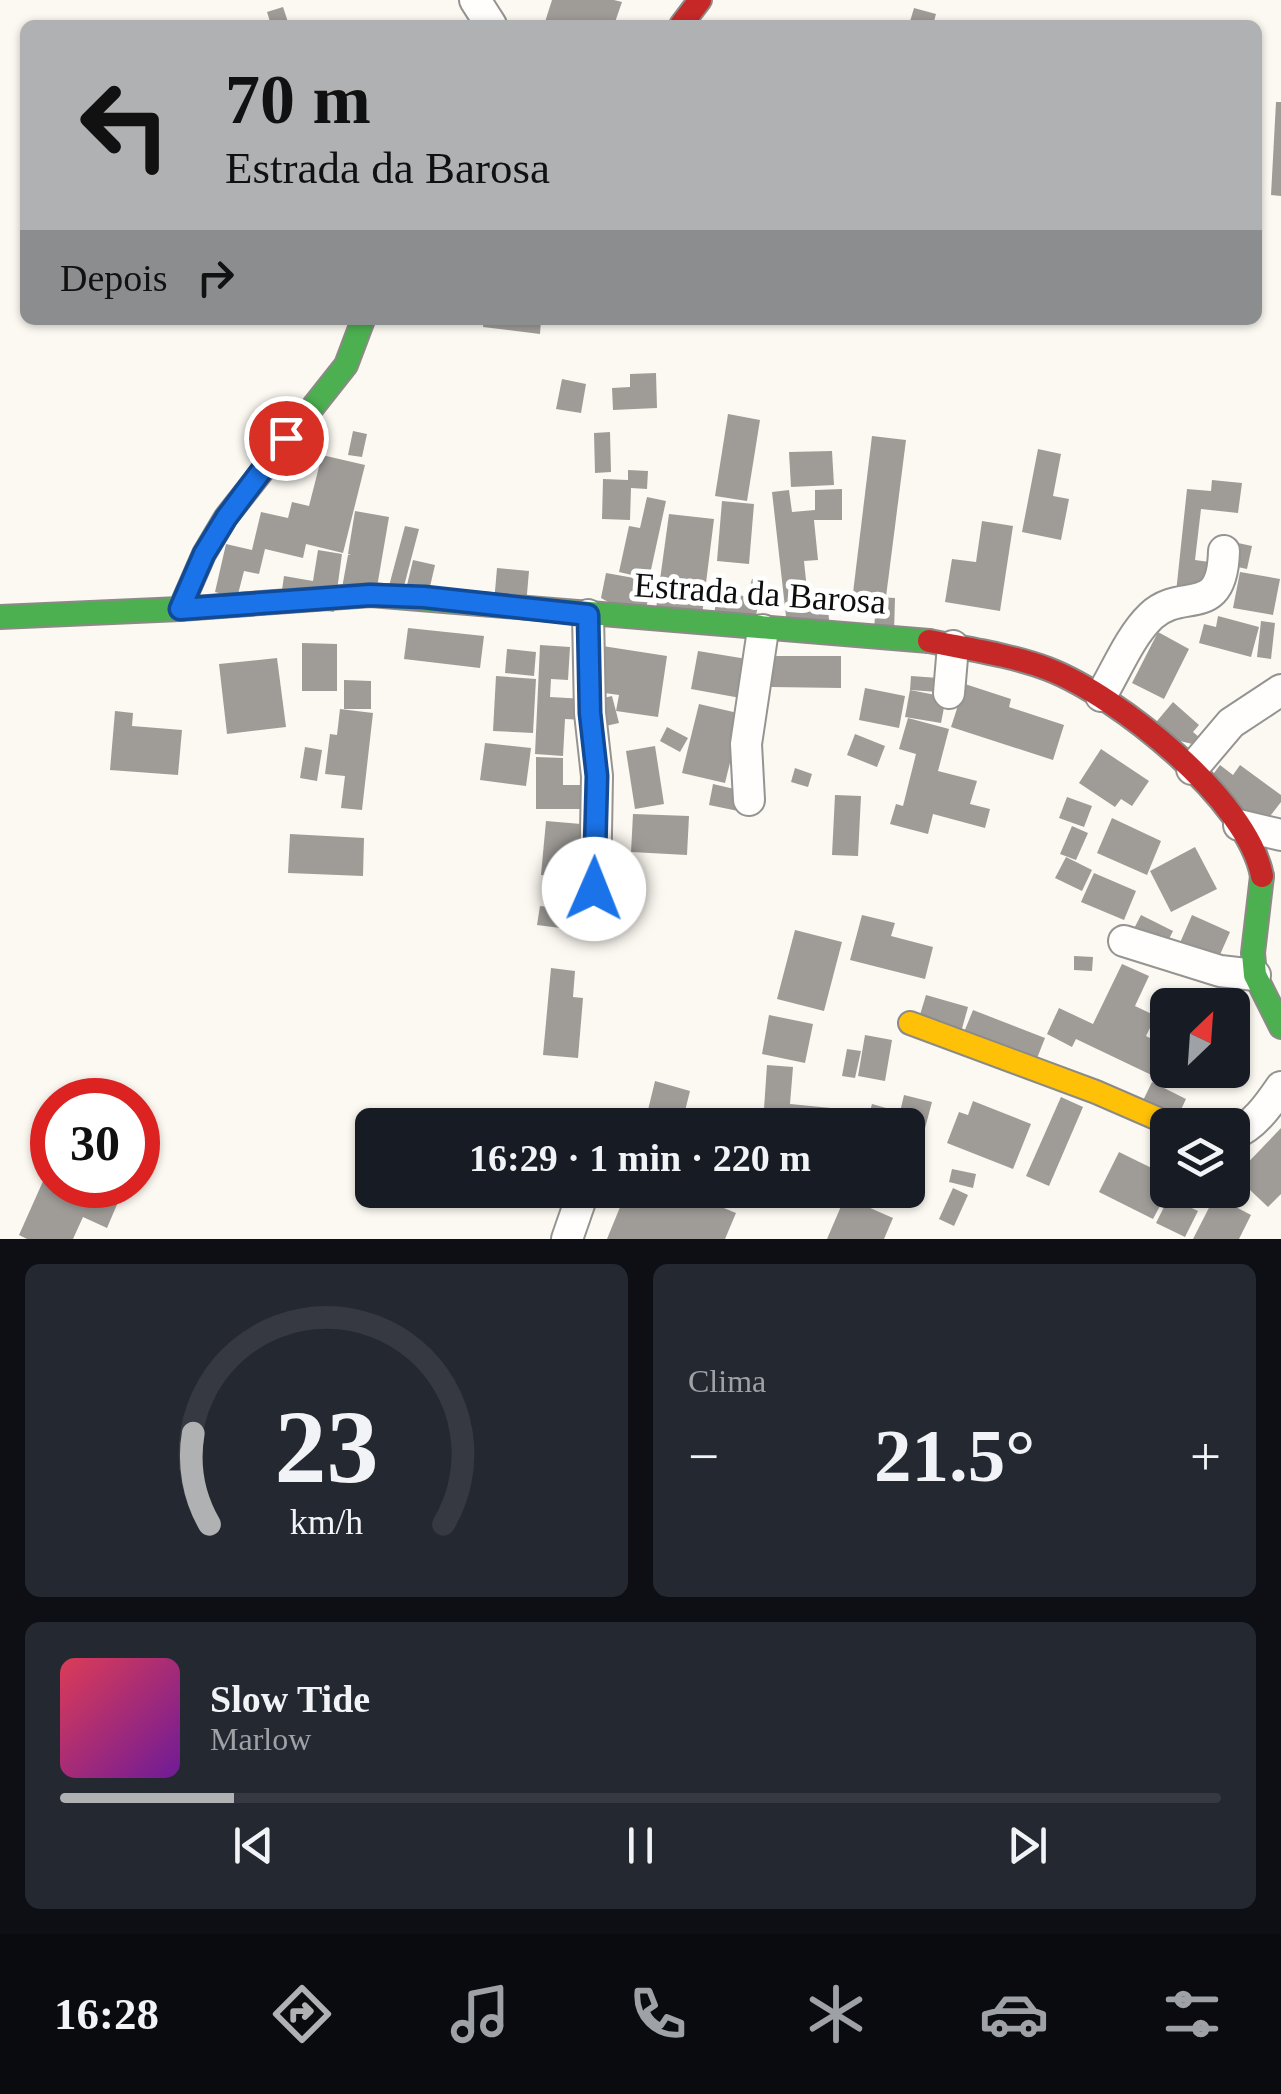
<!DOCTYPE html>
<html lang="pt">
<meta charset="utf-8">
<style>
body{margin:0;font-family:Georgia,serif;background:#242831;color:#f1f3f6;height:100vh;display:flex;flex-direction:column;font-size:38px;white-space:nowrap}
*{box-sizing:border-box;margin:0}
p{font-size:32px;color:#9ea1a6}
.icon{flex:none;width:55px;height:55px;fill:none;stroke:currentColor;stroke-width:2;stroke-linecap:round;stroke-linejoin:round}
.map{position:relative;height:1239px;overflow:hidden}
.drawer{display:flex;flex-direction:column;gap:25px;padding:25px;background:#0d0f14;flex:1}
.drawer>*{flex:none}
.guide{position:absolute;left:20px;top:20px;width:1242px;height:305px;border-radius:15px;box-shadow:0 2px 8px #0004;background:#b0b1b2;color:#111;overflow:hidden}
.needle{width:65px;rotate:25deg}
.buttons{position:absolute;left:1150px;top:988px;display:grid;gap:20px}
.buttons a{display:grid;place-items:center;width:100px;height:100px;border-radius:15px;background:#171b24;box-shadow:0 2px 8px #0004;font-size:50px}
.speed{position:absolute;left:30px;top:1078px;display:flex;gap:20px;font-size:50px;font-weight:700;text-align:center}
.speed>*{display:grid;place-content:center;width:130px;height:130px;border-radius:50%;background:#171b24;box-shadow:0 2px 8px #0004;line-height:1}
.speed .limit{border:15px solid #d22;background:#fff;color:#111}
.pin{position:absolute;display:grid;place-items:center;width:85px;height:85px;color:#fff;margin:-42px;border:5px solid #fff;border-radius:50%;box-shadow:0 2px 10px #0007}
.me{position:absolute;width:110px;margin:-55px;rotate:1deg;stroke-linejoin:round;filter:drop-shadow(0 0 8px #0008)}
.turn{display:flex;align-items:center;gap:35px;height:210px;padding:0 40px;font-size:45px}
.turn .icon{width:130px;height:130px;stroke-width:2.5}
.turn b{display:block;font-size:70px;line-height:85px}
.then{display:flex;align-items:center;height:95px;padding:0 40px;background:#0003;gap:20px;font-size:38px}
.big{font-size:75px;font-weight:600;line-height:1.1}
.drawer .widget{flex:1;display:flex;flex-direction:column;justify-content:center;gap:15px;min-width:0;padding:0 35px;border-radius:15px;background:#242831}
.drawer .dial{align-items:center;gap:0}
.dial svg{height:260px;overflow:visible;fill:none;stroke:#363941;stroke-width:7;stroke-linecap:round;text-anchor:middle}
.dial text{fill:#f1f3f6;stroke:none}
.song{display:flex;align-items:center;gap:30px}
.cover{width:120px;height:120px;border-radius:15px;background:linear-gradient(135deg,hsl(350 70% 55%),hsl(280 70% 35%))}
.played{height:10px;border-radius:5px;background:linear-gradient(90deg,#b0b1b2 15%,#363941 15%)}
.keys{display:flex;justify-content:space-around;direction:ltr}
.heat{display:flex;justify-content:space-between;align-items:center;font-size:55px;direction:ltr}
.drawer .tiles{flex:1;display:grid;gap:25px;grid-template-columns:1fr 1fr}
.widget:last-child{grid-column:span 2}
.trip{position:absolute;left:355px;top:1108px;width:570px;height:100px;border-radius:15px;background:#171b24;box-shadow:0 2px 8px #0004;font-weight:600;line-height:100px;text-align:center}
.tabs{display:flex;height:160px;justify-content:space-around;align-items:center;background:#090b0e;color:#9ea1a6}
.tabs .icon{width:70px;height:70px}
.tabs .current{color:#b0b1b2}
.tabs b{font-size:45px;color:#f1f3f6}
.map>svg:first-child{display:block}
.building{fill:#9f9c98}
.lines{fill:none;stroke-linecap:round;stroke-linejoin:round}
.street-casing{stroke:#959491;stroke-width:34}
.fast-casing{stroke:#8c8a87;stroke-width:26}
.slow-casing{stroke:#8c8a87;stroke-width:26}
.jam-casing{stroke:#8c8a87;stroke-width:26}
.street{stroke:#fffefd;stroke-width:30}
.fast{stroke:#4caf50;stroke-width:22}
.slow{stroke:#ffc107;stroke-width:22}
.jam{stroke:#c62828;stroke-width:22}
.route-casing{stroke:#114b97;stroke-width:25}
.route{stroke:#1a73e8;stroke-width:18}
.labels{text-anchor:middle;stroke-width:10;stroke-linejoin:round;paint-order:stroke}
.street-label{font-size:35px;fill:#0e0e0e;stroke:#fff}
</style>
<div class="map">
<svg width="1281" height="1239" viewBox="0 0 1281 1239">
<rect width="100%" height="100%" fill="#fcf9f2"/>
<g class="building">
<path d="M552,0H614L622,2L614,25H544Z"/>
<path d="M283,7L289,25H271L267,12Z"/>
<path d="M914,8L936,14L933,25H909Z"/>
<path d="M1276,102H1281V196L1271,195Z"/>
<path d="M484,320H541L540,334L483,327Z"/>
<path d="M656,373L657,408L613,410L612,388L630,387V374Z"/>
<path d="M562,379L586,384L581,413L556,409Z"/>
<path d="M728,414L760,420L747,501L715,496Z"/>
<path d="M353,431L367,434L362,457L348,455Z"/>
<path d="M610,432L611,472L595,473L594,433Z"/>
<path d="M872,436L906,440L886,597L853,593Z"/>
<path d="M1038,449L1061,454L1053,496L1069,499L1061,540L1022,532Z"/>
<path d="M832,451L834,485L791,487L789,452Z"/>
<path d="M322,455L365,465L343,553L306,544L303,558L265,549L259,574L244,571L237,598L215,592L226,544L252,550L261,512L288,518L292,502L309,506Z"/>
<path d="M628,470L648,471L647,489L631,488L630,520L602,519L603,479L628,480Z"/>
<path d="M1212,480L1242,483L1238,513L1201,509L1195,560L1217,563L1213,605L1175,602L1187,489L1211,491Z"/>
<path d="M842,489V520H814L818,560L804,561L809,609L828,608L830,631L788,634L772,492L789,490L792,512L815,510V490Z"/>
<path d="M647,497L666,501L649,579L619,572L629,526L640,528Z"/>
<path d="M722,501L754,504L749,564L717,561Z"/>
<path d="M355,511L389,517L376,593L342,588L348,555H351L348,554Z"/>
<path d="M669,514L714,519L702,615L656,609Z"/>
<path d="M982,521L1013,526L1000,611L945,602L952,559L976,562Z"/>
<path d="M405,526L419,529L403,590L389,586Z"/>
<path d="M1238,543L1252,546L1247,569L1233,566Z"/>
<path d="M318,550L342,554L334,612L280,604L284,576L313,581Z"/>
<path d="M413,560L435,565L429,591L407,585Z"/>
<path d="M497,568L529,571L525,617L493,614Z"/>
<path d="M1240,572L1280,579L1273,615L1233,608Z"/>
<path d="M606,573L651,581L644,622L601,598Z"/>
<path d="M752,579L764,582L753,627L713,618L719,590L747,597Z"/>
<path d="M876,597L895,598L894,632H874Z"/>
<path d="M1218,616L1259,627L1251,657L1199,643L1204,624L1216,627Z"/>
<path d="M1261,621L1275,623L1271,659L1257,657Z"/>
<path d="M408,628L484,636L480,668L404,659Z"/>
<path d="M1158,632L1189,649L1164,699L1132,683Z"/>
<path d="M302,643L337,644V691H302Z"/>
<path d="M540,645L570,647L568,680L551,679L550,697L586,699L584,720L565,719L563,756L535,754Z"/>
<path d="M596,645L667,656L658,717L616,711L619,695L590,691Z"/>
<path d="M507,649L536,652L534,676L505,673Z"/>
<path d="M698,651L753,660L746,699L691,689Z"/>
<path d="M771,656H841V688L771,687Z"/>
<path d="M277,658L286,727L227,734L219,664Z"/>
<path d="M496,676L536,679L533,733L493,731Z"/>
<path d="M911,676L939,678L938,692L910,690Z"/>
<path d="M344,680L371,681V709H344Z"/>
<path d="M965,684L1011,699L1009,707L1064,725L1053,760L951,727Z"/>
<path d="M865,688L905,696L899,728L859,720Z"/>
<path d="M910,690L946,697L941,723L905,717Z"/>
<path d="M612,696L619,723L601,727L595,700Z"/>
<path d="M1173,702L1199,725L1193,732L1213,749L1147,733Z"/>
<path d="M699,704L742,714L725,783L682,773Z"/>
<path d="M340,709L373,713L362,810L341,808L345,776L325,774L330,734L337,735Z"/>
<path d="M115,711L133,713L132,726L182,730L178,775L110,770Z"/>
<path d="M908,718L949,729L938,771L977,781L970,804L990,809L985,828L933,814L928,834L890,824L896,804L903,806L916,754L899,749Z"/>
<path d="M667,727L688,738L680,752L660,741Z"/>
<path d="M855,734L885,746L877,767L847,755Z"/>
<path d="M485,743L531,748L526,786L480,780Z"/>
<path d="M655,746L664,804L635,809L626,751Z"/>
<path d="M305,747L322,750L317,781L300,778Z"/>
<path d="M1101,749L1149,781L1132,806L1121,799L1115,807L1079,783Z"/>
<path d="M536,757L563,758V785H595V809H536Z"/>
<path d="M1220,765L1233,775L1240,765L1281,795V802L1258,832L1202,789Z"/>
<path d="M795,768L812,774L808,787L791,782Z"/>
<path d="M713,784L747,792L743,812L709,805Z"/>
<path d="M835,795L861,796L858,856L832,855Z"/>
<path d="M1067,797L1092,806L1084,827L1059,818Z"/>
<path d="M633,814L689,816L687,855L631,852Z"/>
<path d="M1112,818L1161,841L1147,875L1097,853Z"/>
<path d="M546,821L581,824L576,878L541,875Z"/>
<path d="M1072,826L1088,833L1076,860L1060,854Z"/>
<path d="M290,834L364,838L363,876L288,873Z"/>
<path d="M1195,847L1217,889L1171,912L1150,871Z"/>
<path d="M1066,857L1092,870L1082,891L1055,878Z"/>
<path d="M1094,873L1136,891L1124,920L1081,902Z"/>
<path d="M540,906L586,912L584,931L537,925Z"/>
<path d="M862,915L895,923L891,936L933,947L925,979L850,960Z"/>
<path d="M1141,915L1173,931L1156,965L1124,948Z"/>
<path d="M1192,915L1230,932L1208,982L1170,966Z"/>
<path d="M795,930L842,942L824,1011L777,999Z"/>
<path d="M1074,956L1093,957L1092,971L1074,970Z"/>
<path d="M1122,964L1149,976L1135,1006L1156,1016L1146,1036L1168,1047L1169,1070L1164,1081L1076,1039L1072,1047L1047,1034L1059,1008L1093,1024Z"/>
<path d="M551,968L575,971L573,997L583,998L578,1058L543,1055Z"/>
<path d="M926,995L968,1007L958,1043L915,1031Z"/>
<path d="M973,1010L1045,1038L1030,1076L958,1047Z"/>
<path d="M769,1015L813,1024L805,1063L762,1054Z"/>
<path d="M865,1035L892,1040L885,1081L858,1076Z"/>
<path d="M847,1049L861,1051L855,1078L842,1076Z"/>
<path d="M767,1065L793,1067L790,1104L831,1108L830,1125L763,1123Z"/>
<path d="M655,1081L690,1091L683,1119L648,1110Z"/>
<path d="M1152,1082L1186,1099L1178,1116L1196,1125H1168L1134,1119Z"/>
<path d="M904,1095L932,1102L912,1177L908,1176V1125H866L872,1104L900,1112Z"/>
<path d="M1061,1097L1083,1107L1049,1186L1026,1176Z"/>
<path d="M973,1101L1031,1124L1013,1169L947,1143L959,1112L968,1115Z"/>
<path d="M1281,1128V1194L1268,1207L1235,1176Z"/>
<path d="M1119,1152L1168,1176V1191L1153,1219L1099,1192Z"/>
<path d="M52,1161V1185H99L121,1195L107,1228L83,1217L73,1239H27L19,1235Z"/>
<path d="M952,1169L976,1174L973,1188L949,1182Z"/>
<path d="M953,1188L968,1195L954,1226L939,1219Z"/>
<path d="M627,1190H680L736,1213L725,1239H607Z"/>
<path d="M1215,1196L1251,1215L1239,1239H1193Z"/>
<path d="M845,1197L893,1218L884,1239H827Z"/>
<path d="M1169,1197L1198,1211L1185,1237L1156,1223Z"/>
</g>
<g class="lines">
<g class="street-casing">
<g id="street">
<path d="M475,0L491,25"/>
<path d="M588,615L590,713L597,776L595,889"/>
<path d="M949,693L953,646"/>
<path d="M1101,696C1116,671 1130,636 1151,616C1183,586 1222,621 1224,551"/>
<path d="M1192,769L1231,723L1281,690"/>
<path d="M749,800L746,744L763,630"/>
<path d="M1239,825L1281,835"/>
<path d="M1124,941L1220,971L1255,975"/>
<path d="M1232,1135C1254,1126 1268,1106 1281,1087"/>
<path d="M567,1239L584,1190"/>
</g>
</g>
<g class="fast-casing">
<g id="fast">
<path d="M180,609L204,554L226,517L346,365L363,320"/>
<path d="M0,617L180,609L371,595L929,641"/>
<path d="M1262,876L1253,953L1255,975L1281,1027"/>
</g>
</g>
<g class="slow-casing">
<path id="slow" d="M910,1023L1096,1092L1172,1125"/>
</g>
<g class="jam-casing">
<g id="jam">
<path d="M681,25L700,0"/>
<path d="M929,641C968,649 1011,655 1048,669C1118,696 1248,800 1262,876"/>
</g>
</g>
<use href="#street" class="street"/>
<use href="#fast" class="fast"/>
<use href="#slow" class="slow"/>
<use href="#jam" class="jam"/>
</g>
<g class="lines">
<g class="route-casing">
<path id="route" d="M286,438L226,518L204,554L180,609L370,595L424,597L588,615L590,713L597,776L594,889"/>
</g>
<use href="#route" class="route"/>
</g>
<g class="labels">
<g class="street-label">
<text transform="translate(760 593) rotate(4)" y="12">Estrada da Barosa</text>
</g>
</g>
</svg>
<div class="buttons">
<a><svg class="needle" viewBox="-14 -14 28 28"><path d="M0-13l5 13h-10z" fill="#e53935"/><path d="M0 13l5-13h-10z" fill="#9ea1a6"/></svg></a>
<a><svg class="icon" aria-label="layers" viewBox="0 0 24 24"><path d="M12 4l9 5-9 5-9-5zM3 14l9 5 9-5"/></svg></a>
</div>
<div class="speed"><div class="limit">30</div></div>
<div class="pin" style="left:286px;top:438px;background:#d93025"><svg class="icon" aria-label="arrive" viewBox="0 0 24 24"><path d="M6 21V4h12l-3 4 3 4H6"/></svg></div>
<svg class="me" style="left:594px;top:889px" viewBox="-20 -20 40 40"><circle r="19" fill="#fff"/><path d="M0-13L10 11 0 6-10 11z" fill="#1a73e8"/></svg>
<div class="trip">16:29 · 1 min · 220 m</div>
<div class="guide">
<div class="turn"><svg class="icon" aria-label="left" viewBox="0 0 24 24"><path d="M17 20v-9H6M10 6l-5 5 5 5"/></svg><div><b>70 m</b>Estrada da Barosa</div></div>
<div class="then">Depois<svg class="icon" aria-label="right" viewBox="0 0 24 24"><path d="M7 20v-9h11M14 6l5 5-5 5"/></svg></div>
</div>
</div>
<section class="drawer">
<div class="tiles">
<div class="widget dial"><svg viewBox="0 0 100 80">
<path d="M14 69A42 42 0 1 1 86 69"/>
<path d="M14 69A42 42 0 0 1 9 41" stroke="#b0b1b2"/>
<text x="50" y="56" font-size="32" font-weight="700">23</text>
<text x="50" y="72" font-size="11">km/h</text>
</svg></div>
<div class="widget"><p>Clima</p>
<div class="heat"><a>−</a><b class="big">21.5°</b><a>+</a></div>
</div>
<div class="widget">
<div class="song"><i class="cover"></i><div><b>Slow Tide</b><p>Marlow</p></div></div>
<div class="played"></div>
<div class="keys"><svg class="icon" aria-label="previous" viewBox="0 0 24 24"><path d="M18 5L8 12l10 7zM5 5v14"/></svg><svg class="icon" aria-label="pause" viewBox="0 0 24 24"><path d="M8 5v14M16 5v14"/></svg><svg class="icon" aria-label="next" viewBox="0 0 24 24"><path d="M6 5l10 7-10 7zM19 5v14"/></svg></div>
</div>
</div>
</section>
<nav class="tabs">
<b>16:28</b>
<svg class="icon current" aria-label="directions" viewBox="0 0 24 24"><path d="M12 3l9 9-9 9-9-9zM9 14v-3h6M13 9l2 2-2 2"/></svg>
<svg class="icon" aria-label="music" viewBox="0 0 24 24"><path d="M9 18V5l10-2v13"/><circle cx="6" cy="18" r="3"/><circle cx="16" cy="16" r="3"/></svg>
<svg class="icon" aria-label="phone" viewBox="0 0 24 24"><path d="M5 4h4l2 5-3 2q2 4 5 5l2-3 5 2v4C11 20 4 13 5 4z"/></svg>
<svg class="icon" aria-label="climate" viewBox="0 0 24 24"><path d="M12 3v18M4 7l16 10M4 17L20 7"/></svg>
<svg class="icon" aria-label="car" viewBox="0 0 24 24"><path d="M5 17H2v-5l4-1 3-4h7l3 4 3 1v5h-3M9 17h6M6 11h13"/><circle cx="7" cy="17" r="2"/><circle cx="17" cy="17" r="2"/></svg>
<svg class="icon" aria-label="filters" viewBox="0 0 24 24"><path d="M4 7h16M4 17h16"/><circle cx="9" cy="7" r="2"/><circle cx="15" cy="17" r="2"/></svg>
</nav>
